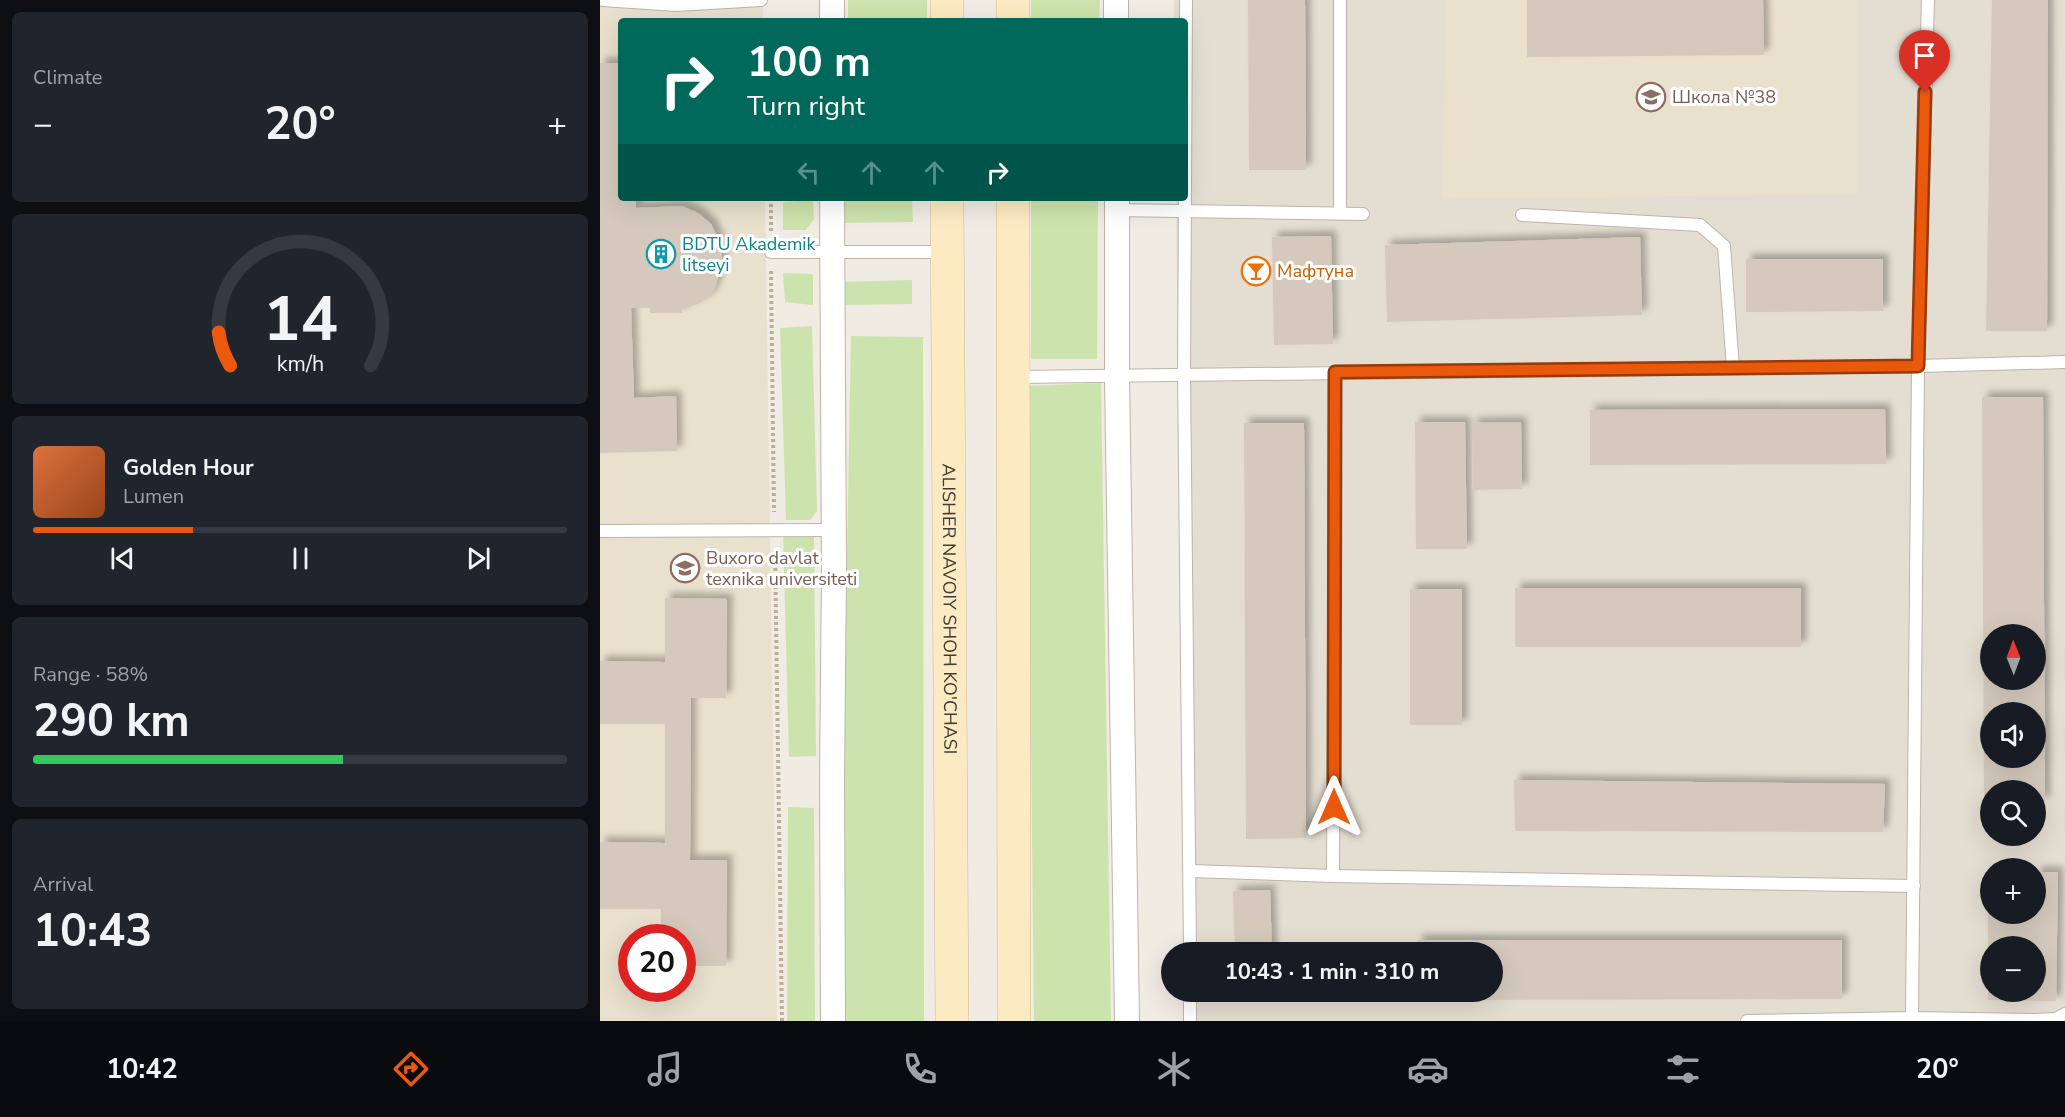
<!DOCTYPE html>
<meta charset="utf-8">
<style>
body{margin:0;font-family:"Nunito Sans",sans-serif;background:#20242c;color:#f1f3f6;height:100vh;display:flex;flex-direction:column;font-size:22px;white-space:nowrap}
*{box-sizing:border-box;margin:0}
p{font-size:20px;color:#9ea1a6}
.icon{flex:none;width:33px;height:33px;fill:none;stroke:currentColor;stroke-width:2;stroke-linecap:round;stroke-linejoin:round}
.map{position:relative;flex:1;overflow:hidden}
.side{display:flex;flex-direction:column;gap:12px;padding:12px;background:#0d0f14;width:600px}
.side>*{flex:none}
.top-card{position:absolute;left:18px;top:18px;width:570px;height:183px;border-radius:6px;box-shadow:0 6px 24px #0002;background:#00695c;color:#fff;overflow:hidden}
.needle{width:39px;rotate:359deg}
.controls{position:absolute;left:1380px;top:624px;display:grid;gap:12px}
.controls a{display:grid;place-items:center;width:66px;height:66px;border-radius:50%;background:#171b24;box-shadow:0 6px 24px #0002;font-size:30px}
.speed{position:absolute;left:18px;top:924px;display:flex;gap:12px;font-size:30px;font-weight:700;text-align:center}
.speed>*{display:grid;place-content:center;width:78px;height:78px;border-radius:50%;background:#171b24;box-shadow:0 6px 24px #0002;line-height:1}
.speed .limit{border:9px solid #d22;background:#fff;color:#111}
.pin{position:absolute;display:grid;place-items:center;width:51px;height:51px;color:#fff;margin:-62px -26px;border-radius:50% 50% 50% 0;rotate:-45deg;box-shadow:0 0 6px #0007}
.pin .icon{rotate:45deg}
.me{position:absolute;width:66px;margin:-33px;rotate:0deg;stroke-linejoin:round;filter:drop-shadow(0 0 4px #0008)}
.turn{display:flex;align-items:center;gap:21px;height:126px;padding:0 30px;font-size:27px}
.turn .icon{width:78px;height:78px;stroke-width:2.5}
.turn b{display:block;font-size:42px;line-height:51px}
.lanes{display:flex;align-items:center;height:57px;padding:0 30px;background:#0003;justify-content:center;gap:30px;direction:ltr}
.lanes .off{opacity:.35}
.big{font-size:45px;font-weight:700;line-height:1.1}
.side .widget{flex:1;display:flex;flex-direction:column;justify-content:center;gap:9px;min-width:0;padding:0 21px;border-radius:9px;background:#20242c}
.side .dial{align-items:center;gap:0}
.dial svg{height:156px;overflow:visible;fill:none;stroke:#363941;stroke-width:7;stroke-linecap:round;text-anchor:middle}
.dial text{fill:#f1f3f6;stroke:none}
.song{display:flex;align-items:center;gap:18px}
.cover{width:72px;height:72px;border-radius:9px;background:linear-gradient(135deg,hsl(20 70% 55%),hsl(20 70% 35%))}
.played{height:6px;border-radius:3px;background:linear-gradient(90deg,#ea580c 30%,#363941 30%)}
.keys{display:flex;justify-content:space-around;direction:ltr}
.heat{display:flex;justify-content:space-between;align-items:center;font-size:33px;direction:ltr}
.charge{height:9px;border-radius:4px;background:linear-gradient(90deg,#34c759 58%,#363941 0)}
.trip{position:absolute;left:561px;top:942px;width:342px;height:60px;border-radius:30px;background:#171b24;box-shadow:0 6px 24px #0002;font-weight:700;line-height:60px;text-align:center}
.menu{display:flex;height:96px;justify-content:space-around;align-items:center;background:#090b0e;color:#9ea1a6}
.menu .icon{width:42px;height:42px}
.menu .on{color:#ea580c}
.menu b{font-size:27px;color:#f1f3f6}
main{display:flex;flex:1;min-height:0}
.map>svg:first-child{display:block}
.residential{fill:#e4ddd1;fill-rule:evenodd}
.education{fill:#e9e0cd;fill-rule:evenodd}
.green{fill:#cde3ad}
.building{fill:#d4c9bc;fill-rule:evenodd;filter:url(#shadow)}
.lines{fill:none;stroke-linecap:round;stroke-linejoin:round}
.service-casing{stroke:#beb5a9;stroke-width:14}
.minor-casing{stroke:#beb5a9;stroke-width:26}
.secondary-casing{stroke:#cebc95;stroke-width:34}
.path{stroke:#bcad98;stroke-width:4;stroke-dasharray:3 3;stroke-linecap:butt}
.service{stroke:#fff;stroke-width:12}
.minor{stroke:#fff;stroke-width:24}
.secondary{stroke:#fbeac2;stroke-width:33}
.route-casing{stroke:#983908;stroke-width:15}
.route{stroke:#ea580c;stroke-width:10}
.labels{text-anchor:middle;stroke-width:6;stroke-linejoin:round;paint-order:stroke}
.education-label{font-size:18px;fill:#785e54;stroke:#fff;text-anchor:start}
.culture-label{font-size:18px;fill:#0d838f;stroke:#fff;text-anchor:start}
.food-label{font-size:18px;fill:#c56008;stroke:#fff;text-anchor:start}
.street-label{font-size:18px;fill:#413b34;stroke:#fff}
</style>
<main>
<section class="side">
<div class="widget"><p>Climate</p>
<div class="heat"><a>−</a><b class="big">20°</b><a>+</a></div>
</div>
<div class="widget dial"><svg viewBox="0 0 100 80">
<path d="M14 69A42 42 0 1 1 86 69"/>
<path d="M14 69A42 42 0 0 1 8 52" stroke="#ea580c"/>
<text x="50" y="56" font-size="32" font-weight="700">14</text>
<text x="50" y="72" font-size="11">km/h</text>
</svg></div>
<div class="widget">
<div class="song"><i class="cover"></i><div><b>Golden Hour</b><p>Lumen</p></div></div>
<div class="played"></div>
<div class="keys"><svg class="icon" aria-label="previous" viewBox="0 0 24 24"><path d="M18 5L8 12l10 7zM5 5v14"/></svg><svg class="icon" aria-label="pause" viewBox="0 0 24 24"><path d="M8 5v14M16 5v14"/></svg><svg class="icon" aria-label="next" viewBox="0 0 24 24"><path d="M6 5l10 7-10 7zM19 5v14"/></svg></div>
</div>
<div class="widget"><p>Range · 58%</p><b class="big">290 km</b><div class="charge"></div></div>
<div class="widget"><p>Arrival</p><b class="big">10:43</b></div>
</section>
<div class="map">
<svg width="1465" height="1021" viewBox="0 0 1465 1021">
<defs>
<filter id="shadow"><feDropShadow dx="5.5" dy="-5.5" stdDeviation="3" flood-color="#0004"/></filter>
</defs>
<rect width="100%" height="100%" fill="#f0ebe3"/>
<path class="residential" d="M574,0H1465V1021H585V992H892V952H584L576,198H585V21H574ZM1390,634H1436V680H1390ZM1390,712H1436V758H1390ZM1390,790H1436V836H1390ZM1390,868H1436V914H1390ZM1390,946H1436V992H1390Z"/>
<g class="education">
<path d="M0,0H162L163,21H21V198H165L177,1021H0ZM32,938H82V988H32Z"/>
<path d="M846,0H1257L1258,194L842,199Z"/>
</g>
<g class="green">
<rect x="248" y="0" width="79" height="21"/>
<path d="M431,0H500L499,21H431Z"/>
<path d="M312,198L313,222L240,223L241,200Z"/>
<path d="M431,198H498L497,359H431Z"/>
<path d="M213,200L214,219L206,230H183V202Z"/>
<path d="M183,273L213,274V305L185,302Z"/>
<path d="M312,280V304L241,305L240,282Z"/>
<path d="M212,326L217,511L210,520H186L180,328Z"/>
<path d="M251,336L323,337L324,1021H244L245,660Z"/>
<path d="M501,383L511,1021H434L427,386Z"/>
<path d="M183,531L214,533L216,756L189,757Z"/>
<path d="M188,807L214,808L215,1021H187Z"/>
</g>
<g class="building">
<path d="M648,0H705L706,170H649Z"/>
<path d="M927,0H1163L1164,55L927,57Z"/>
<path d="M1392,0H1448L1447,331H1386Z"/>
<path d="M0,63H21V198H36V208L82,206L98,213L111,224L119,240L121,249L122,259L116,285L110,296L100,303L82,309V313H50V308H31L34,398L76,396L77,451L0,453Z"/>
<path d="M731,236L733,344L674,345L672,237Z"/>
<path d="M1040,237L1042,315L787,322L785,245Z"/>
<path d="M1146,259H1283V311L1146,312Z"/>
<path d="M1382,397H1443L1445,802H1436V790H1390V803H1384ZM1390,634H1436V680H1390ZM1390,712H1436V758H1390Z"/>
<path d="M1285,409L1286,464L990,465V410Z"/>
<path d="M815,422H865L867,549H816Z"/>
<path d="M921,422L922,489L873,490L872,423Z"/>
<path d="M644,423H704L706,838L646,839Z"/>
<rect x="915" y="588" width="286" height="59"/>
<rect x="810" y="589" width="52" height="136"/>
<path d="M65,598L127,599L126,698H91L90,860H127L126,966H82V938H61V909H0V842L65,843V724H0V661L65,662Z"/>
<path d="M914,780L1285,784L1283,832L915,831Z"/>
<path d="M1388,871H1390V914H1436V872H1458L1456,1001L1388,1000ZM1390,946H1436V992H1390Z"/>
<path d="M670,890L672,952H635L633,891Z"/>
<path d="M817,940H1242V999L818,1000V992H892V952H818Z"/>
</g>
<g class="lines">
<g class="service-casing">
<g id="service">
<path d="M3,0L76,5L161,0"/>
<path d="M586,0L584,374L590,952"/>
<path d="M740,0V213"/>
<path d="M517,210L763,214"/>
<path d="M922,215L1100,225L1124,246L1133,368"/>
<path d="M171,252H346"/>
<path d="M413,377L1318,366L1465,362"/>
<path d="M0,531L234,530"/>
<path d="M591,871L733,876L1314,886"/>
<path d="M733,876L735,372"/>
<path d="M1312,1018L1318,366L1328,0"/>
<path d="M590,1021V992"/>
<path d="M1147,1021L1312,1018L1434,1020L1455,1019L1465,1014"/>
</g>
</g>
<g class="minor-casing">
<g id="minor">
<path d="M232,0V21"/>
<path d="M516,0V21"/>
<path d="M232,198L234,568L232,782L233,1021"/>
<path d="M517,198V377L527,1021"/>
</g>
</g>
<g class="secondary-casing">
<g id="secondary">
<path d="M347,0V21"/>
<path d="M413,21V0"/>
<path id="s1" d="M347,198L352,1021"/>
<path d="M413,198L414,1021"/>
</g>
</g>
<g class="path">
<path d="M171,198V233"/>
<path d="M171,271L174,512"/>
<path d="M175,550L182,1021"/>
</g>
<use href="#service" class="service"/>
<use href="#minor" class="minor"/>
<use href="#secondary" class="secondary"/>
</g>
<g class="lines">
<g class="route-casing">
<path id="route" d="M734,807L735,372L1318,366L1325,92"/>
</g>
<use href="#route" class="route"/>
</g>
<defs>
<g id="school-ring" transform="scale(1.5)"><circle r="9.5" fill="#fff" stroke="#8d6e63" stroke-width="1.5"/><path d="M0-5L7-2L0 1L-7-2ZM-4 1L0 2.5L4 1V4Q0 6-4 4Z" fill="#8d6e63"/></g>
<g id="building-ring" transform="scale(1.5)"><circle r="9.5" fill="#fff" stroke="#0f9aa8" stroke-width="1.5"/><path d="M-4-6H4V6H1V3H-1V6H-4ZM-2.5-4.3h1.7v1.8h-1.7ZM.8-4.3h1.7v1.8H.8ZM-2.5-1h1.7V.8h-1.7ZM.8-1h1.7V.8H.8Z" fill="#0f9aa8"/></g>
<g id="bar-ring" transform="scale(1.5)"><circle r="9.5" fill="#fff" stroke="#e8710a" stroke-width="1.5"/><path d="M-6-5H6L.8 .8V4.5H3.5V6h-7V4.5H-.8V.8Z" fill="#e8710a"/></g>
<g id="university-ring" transform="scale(1.5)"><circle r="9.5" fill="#fff" stroke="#8d6e63" stroke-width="1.5"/><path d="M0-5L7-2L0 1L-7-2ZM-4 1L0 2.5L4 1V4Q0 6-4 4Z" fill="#8d6e63"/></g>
</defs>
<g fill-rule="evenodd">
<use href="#school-ring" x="1051" y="97"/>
<use href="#building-ring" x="61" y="254"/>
<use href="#bar-ring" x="656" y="271"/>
<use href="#university-ring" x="85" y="568"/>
</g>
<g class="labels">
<g class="education-label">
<text x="1072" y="103">Школа №38</text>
<text x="106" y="564">Buxoro davlat<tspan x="106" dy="21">texnika universiteti</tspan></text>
</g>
<g class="culture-label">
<text x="82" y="250">BDTU Akademik<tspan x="82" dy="21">litseyi</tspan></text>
</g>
<g class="food-label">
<text x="677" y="277">Мафтуна</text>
</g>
<g class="street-label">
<text dy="6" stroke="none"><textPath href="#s1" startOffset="411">ALISHER NAVOIY SHOH KO'CHASI</textPath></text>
</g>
</g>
</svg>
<div class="controls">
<a><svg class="needle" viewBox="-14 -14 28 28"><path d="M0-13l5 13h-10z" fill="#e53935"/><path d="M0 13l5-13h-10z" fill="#9ea1a6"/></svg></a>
<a><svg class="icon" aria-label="sound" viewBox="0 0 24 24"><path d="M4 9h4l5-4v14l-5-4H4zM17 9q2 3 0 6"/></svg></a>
<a><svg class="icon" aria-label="search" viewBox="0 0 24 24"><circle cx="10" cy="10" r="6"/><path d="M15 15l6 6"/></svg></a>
<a>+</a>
<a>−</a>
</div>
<div class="speed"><div class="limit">20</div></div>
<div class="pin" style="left:1325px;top:92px;background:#d93025"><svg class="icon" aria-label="arrive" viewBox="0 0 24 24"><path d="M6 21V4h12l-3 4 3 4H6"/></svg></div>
<svg class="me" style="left:734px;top:807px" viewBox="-20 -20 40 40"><path d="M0-17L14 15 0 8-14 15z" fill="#ea580c" stroke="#fff" stroke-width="4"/></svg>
<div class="trip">10:43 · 1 min · 310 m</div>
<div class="top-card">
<div class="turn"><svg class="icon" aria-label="right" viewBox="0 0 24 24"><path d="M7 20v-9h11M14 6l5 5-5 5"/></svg><div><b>100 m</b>Turn right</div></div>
<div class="lanes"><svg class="icon off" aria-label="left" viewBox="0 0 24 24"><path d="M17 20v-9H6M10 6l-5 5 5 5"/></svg><svg class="icon off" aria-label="ahead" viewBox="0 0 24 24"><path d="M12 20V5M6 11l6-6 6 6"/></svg><svg class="icon off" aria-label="ahead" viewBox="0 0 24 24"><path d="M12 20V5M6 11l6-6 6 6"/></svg><svg class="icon" aria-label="right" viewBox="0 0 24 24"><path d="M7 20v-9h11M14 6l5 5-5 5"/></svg></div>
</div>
</div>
</main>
<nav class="menu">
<b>10:42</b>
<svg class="icon on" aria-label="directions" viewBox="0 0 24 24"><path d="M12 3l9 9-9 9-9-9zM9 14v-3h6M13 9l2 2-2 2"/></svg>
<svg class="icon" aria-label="music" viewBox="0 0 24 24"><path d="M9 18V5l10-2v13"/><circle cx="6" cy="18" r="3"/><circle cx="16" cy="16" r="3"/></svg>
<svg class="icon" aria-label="phone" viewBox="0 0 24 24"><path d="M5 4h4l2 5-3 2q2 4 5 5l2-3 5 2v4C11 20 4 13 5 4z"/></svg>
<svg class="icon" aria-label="climate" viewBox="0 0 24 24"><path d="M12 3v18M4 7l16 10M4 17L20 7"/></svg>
<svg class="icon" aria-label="car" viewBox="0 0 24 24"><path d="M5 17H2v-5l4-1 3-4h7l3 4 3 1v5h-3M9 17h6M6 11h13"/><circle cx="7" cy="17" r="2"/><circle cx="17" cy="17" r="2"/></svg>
<svg class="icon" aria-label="filters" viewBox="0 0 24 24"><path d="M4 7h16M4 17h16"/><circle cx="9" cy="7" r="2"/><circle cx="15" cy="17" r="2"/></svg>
<b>20°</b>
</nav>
